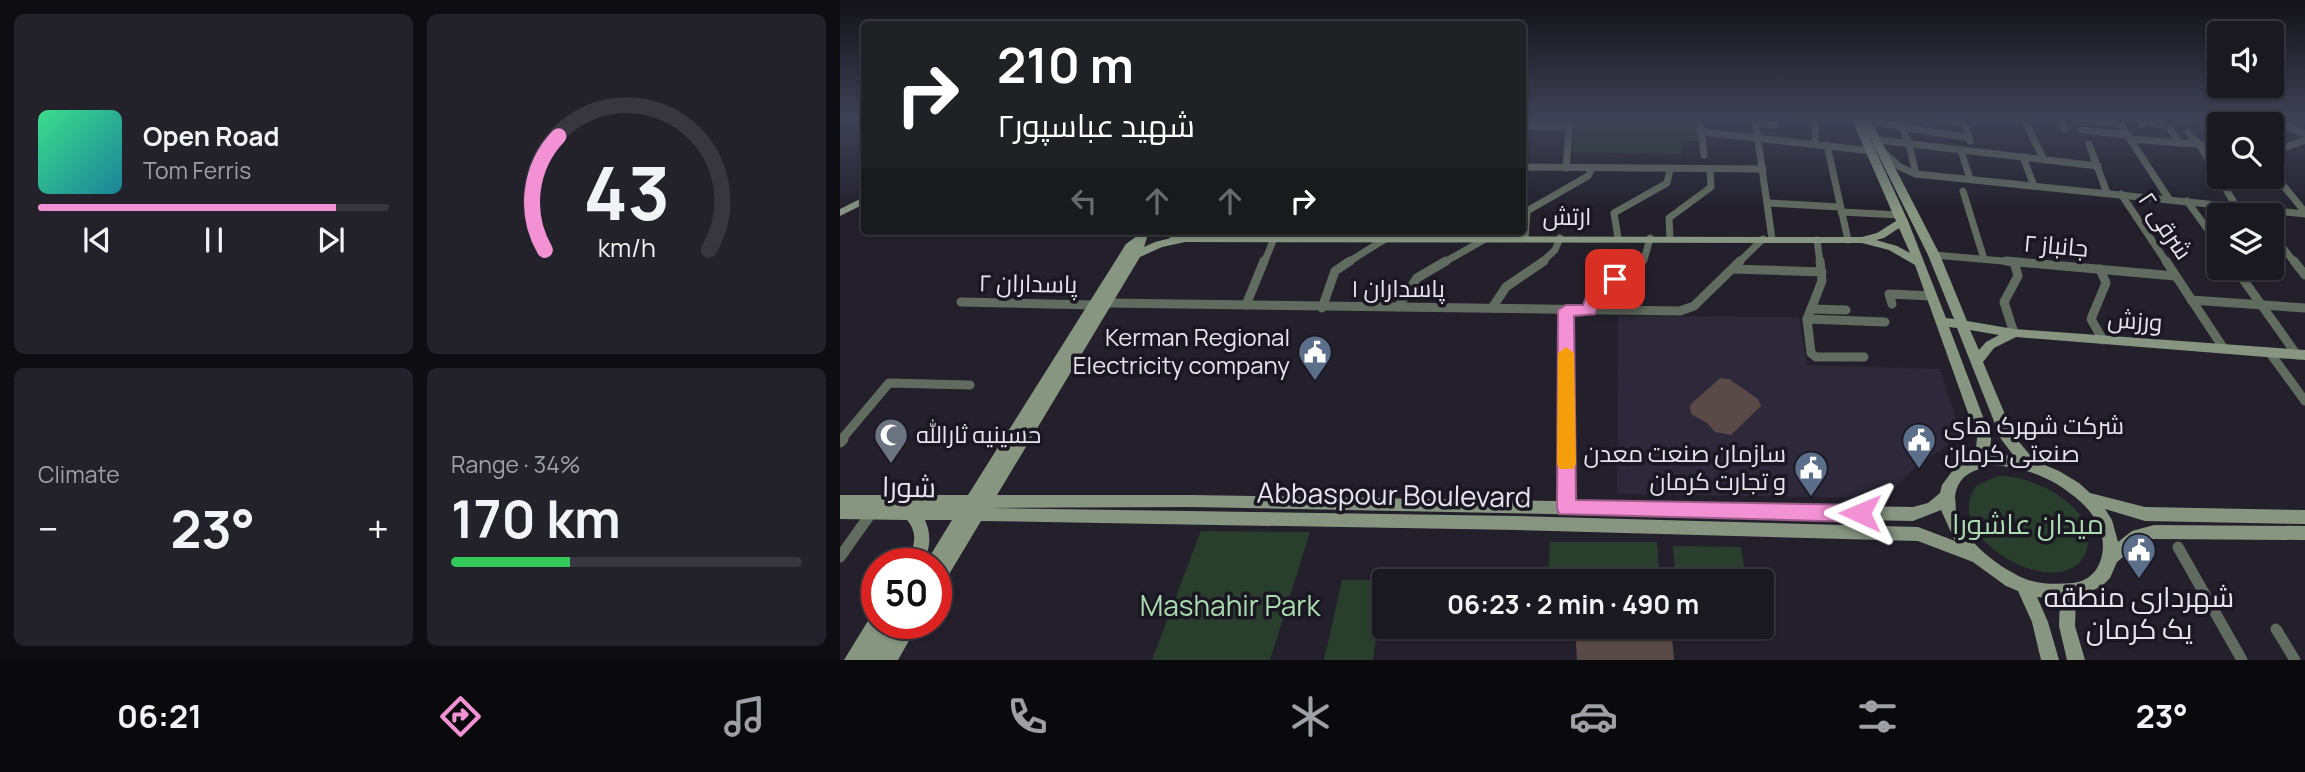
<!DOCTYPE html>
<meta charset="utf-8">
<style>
body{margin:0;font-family:Manrope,Cairo,sans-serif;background:#23212a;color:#f1f3f6;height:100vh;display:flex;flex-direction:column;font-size:26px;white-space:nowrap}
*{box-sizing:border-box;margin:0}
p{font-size:23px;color:#9fa0a5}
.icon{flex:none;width:38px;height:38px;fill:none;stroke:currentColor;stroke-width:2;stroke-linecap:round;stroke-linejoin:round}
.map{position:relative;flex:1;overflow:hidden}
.sheet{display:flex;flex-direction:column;gap:14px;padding:14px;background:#0e0d12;width:840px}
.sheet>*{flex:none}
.top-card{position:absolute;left:21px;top:21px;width:665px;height:214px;border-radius:7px;box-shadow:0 2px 5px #0004,0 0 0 2px #38373f;background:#202124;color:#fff;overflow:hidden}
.controls{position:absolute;left:1367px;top:21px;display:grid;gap:14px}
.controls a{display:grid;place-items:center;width:77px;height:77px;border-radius:7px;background:#1a1821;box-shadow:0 2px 5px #0004,0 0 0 2px #38373f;font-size:35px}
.speed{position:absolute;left:21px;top:548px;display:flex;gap:14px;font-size:35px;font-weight:700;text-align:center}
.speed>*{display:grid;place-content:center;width:91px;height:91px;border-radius:50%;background:#1a1821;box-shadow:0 2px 5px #0004,0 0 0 2px #38373f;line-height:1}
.speed .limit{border:10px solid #d22;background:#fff;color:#111}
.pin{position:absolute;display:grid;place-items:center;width:60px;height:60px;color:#fff;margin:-30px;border-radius:14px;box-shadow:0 4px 10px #0006}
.me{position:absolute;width:77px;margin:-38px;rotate:271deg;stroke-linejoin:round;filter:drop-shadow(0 0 5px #0008)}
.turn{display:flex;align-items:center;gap:24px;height:147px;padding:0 21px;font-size:32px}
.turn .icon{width:91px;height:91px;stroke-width:2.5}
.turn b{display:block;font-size:49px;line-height:60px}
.lanes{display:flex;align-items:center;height:66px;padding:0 21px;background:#0003;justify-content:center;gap:35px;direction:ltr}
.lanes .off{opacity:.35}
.big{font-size:52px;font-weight:700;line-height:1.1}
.sheet .tile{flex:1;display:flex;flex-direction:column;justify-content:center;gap:10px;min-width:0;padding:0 24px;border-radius:10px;background:#23212a}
.sheet .dial{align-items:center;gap:0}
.dial svg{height:182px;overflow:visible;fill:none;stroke:#38373f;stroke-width:7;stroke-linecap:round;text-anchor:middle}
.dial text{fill:#f1f3f6;stroke:none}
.song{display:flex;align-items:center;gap:21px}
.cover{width:84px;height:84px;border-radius:10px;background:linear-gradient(135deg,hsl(150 70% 55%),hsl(190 70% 35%))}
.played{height:7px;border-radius:4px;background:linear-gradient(90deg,#f391d5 85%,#38373f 85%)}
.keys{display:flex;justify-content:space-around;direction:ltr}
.heat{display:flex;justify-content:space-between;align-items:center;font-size:38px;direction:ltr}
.charge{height:10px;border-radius:5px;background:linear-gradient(90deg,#34c759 34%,#38373f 0)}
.sheet .tiles{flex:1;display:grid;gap:14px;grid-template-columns:repeat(2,1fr)}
.trip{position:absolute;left:532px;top:569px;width:402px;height:70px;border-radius:7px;background:#1a1821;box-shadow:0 2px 5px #0004,0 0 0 2px #38373f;font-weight:700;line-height:70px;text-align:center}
.dock{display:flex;height:112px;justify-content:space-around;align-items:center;background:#0a0a0d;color:#9fa0a5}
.dock .icon{width:49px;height:49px}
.dock .selected{color:#f391d5}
.dock b{font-size:32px;color:#f1f3f6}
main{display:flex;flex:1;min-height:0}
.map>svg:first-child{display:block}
.built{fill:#2d283a}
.green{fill:#2a3e2d}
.building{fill:#5a4a47}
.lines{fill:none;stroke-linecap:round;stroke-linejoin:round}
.street-far2{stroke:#626b5f;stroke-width:7}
.street-far1{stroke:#626b5f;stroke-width:9}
.street{stroke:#626b5f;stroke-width:11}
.secondary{fill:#879581;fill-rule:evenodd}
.route{fill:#f391d5;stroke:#9e5e8a;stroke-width:2}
.slow{fill:#f59e0b}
.labels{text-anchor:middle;stroke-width:7;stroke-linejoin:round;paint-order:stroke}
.street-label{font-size:24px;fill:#e5e3ec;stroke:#1a1722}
.poi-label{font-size:24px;fill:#e5e3ec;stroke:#1a1722;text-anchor:end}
.near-street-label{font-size:28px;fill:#e5e3ec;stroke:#1a1722}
.near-park-label{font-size:28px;fill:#aadcb0;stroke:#1a1722}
.near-poi-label{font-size:28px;fill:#e5e3ec;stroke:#1a1722}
</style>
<main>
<section class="sheet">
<div class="tiles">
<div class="tile">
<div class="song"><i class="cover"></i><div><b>Open Road</b><p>Tom Ferris</p></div></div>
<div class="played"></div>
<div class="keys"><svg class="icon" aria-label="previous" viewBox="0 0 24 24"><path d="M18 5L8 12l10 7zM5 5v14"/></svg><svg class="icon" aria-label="pause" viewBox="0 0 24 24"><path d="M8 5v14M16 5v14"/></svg><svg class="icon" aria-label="next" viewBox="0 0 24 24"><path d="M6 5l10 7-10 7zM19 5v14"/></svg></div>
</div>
<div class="tile dial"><svg viewBox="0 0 100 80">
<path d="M14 69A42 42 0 1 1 86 69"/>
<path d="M14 69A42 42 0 0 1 20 19" stroke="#f391d5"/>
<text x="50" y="56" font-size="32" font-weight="700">43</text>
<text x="50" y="72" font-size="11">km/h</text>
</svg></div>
<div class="tile"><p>Climate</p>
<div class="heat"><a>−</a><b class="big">23°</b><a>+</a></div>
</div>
<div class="tile"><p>Range · 34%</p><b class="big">170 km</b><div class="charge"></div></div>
</div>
</section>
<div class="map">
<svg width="1465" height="660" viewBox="0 0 1465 660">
<rect width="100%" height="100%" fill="#23202c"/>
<path class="built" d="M778,316L959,317L967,365L1100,369L1121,435L1074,469L1044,498L777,494Z"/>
<g class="green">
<path d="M736,119H860V141H842V154L733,152Z"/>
<path d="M1158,476C1193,474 1265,510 1245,554C1221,606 1096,537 1137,485Z"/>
<path d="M361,531L470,532L430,660H312Z"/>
<path d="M710,542H817L820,581H708Z"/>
<path d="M833,546L901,547L906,581H836Z"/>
<path d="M502,580H583L544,581L533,660H484Z"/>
</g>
<g class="building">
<path d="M880,378L889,379L918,399L921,406L891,435L875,432L867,423L851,414L850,405Z"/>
<path d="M735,626H831L834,660H737Z"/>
</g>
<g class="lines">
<g class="street-far2">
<path d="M860,119L864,155"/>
<path d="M915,119L932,239"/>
<path d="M1058,119L1069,144L1076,174"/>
<path d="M1101,119L1124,123"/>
<path d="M1123,119L1130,141"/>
<path d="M1184,119L1204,160"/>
<path d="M1220,119L1225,129"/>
<path d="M1238,119L1280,124"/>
<path d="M1277,119L1329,199"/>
<path d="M1343,119L1345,121"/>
<path d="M1394,119L1402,124"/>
<path d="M1433,119L1465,134"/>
<path d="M1026,121L1129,138"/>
<path d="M916,123L936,125"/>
<path d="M1302,124L1301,121L1321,124L1318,119"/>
<path d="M682,126H729"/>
<path d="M1330,129L1340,143"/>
<path d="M1242,130L1288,135"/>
<path d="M861,132L1032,151"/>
<path d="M1348,132L1359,144L1396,206"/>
<path d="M1291,139L1379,146"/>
<path d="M1038,140L1258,166"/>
<path d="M975,144L976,119"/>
<path d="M1249,144L1267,193"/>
<path d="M987,145L1008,240"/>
<path d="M1121,150L1130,179"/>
<path d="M1432,152L1465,140"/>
<path d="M1044,153L1060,167L1076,174L1465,214"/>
<path d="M1183,157L1194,186"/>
<path d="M682,167L923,169"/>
<path d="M726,168L730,119"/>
<path d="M1430,177L1443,185L1465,212"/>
<path d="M1123,191L1144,259"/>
<path d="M1281,194L1327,263"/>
<path d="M1347,201L1379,245"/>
<path d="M929,203L1000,207"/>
<path d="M1001,212L1060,215"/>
<path d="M1432,234L1455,263"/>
<path d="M685,238L687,211L748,176L752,168"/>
<path d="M778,238L774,213L827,183L830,169"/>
<path d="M830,238L829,218L871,187L870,169"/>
<path d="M977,240L980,263"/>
<path d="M1094,255L1186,263"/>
<path d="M424,263L437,231"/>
<path d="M507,263L545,239"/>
<path d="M603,263L647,238"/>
<path d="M701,263L715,250L720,238"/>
<path d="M800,263L804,260L810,238"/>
<path d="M898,263L923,239"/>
</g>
<g class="street-far1">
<path d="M980,261L982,281L967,319L971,353L976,357H1024"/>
<path d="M1166,261L1335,276"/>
<path d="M1326,261L1384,349"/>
<path d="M1454,261L1465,275"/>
<path d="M1174,262L1178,276L1164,302L1174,333"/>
<path d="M1395,268L1457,355"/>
<path d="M893,269L982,272"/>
<path d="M1260,269L1266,283L1251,319L1263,340"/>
<path d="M1351,300L1465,308"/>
<path d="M121,302L253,305"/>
<path d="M267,303L840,311L854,306L900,261"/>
<path d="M1052,304L1049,294L1092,296"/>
<path d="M406,305L424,261"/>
<path d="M558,307L577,278L606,261"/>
<path d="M482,308L495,271L510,261"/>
<path d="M652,308L666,287L704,261"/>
<path d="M971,309L1006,310"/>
<path d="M726,310V440"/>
<path d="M749,310L753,299L802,261"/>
<path d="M967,319L1045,322"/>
<path d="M1430,353L1465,401"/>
<path d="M1,440L49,383L130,385"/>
</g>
<g class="street">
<path d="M726,439V508"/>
<path d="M0,442L3,439"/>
<path d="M1338,547L1402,660"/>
<path d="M0,557L32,512"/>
<path d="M1436,629L1455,660"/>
</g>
<g class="secondary">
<path d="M1030,119L1100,255L1127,321L1174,329L1465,350V360L1176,337L1154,348L1143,362L1174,436L1195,461L1219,471L1239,483L1250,493L1305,507L1465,510V524L1305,521L1265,509L1272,520L1278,542L1292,531L1314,525L1465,526V540L1314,539L1301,542L1277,562L1270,578L1262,586L1236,598L1235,626L1245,660H1227L1219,626L1220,599L1197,597L1208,622L1219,660H1201L1192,622L1178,591L1166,586L1133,562L1078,541L677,530L141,521L102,586L96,588V564H85L112,520H85C92,536 90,548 83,564H66C74,548 79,534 67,520L0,519V495H128L286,244L297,236L299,231H309L304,247L315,242L331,238L315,231H331L345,236L1022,237L1037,233L1056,221L1012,120ZM1026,130L1088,255L1114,319L1106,318L1068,221ZM1059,228L1070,253L1057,246L1036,240L1044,238ZM345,242L1022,243L1049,250L1075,265L1137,438L1135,459L1116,466L1102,485L1100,493L1088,503L1073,507L351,495H157L300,257L322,247ZM1109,327L1117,328L1161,439L1174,456L1150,454L1151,438ZM1130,330L1159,335L1146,342L1139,350ZM1152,465C1180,467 1208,475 1231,494C1241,501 1250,510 1256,521C1270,543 1263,581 1232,583C1212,585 1192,584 1175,574C1152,562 1124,539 1117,514C1115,509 1116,502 1115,498C1115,490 1120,479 1127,475C1133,470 1144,468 1152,465ZM351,507L1073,521L1101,510L1115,541L1078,527L677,516L149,508Z"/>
<path d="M24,197V204L0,216V209Z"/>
<path d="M37,614V623H45L44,625L45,623H79L58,660H23L24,658L23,660H4L31,616Z"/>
</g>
</g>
<linearGradient id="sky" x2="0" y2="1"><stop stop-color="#131218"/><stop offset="0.56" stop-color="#3f4256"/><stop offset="1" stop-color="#3f4256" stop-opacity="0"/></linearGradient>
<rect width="1465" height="212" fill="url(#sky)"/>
<path class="route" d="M775,274L783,279L760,301L755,314L734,316L736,500L1020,505L1027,507L1030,513L1027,519L1020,522L719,514L717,508L718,310L726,305H743L747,295Z"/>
<path class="slow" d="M726,347L734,353L736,464L733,469H720L717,464L718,353Z"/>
<defs>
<g id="civic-pin" transform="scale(1.75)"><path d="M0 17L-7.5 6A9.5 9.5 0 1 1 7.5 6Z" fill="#5c6f8a" stroke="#1a1722"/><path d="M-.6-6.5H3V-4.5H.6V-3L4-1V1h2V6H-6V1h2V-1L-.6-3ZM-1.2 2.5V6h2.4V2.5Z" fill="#fff"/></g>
<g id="mosque-pin" transform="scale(1.75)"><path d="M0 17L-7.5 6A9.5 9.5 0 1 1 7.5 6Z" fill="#6b7280" stroke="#1a1722"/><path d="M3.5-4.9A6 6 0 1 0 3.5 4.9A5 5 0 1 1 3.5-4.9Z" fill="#fff"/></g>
</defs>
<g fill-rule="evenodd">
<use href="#civic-pin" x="475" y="352"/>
<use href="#mosque-pin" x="51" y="435"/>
<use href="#civic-pin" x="1079" y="440"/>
<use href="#civic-pin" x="971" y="468"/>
<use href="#civic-pin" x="1299" y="550"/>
</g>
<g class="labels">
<g class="street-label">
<text x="727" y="225">ارتش</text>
<text transform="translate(1325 226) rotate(56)" y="8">شرقی ۲</text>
<text transform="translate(1216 246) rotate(5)" y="8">جانباز ۲</text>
<text transform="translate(188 284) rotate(1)" y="8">پاسداران ۲</text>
<text x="558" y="297">پاسداران ۱</text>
<text transform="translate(1295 321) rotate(4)" y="8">ورزش</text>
</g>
<g class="poi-label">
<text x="450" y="346">Kerman Regional<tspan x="450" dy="28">Electricity company</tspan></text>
<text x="1104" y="434" text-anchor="start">شرکت شهرک های<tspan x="1104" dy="28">صنعتی کرمان</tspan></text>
<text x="76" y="443" text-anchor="start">حسینیه ثارالله</text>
<text x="946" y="462">سازمان صنعت معدن<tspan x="946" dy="28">و تجارت کرمان</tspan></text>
</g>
<g class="near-street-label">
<text transform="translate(69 487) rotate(1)" y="10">شورا</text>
<text transform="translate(554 495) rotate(1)" y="10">Abbaspour Boulevard</text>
</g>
<g class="near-park-label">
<text x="1188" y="534">میدان عاشورا</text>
<text x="390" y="616">Mashahir Park</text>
</g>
<g class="near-poi-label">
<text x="1299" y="607">شهرداری منطقه<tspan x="1299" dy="32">یک کرمان</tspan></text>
</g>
</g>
</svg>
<div class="controls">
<a><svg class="icon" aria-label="sound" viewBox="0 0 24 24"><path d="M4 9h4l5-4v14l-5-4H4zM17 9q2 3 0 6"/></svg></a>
<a><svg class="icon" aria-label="search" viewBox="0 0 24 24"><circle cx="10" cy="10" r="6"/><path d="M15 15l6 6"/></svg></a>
<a><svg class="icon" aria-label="layers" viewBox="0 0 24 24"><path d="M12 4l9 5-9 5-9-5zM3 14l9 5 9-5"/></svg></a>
</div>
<div class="speed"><div class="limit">50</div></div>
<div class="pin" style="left:775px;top:279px;background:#d93025"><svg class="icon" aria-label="arrive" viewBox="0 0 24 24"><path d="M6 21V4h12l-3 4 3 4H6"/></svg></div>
<svg class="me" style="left:1020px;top:513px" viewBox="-20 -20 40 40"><path d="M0-17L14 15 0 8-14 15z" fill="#f391d5" stroke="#fff" stroke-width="4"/></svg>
<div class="trip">06:23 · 2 min · 490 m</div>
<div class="top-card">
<div class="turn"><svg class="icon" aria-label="right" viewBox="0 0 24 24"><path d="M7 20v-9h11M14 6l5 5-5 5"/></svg><div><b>210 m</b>شهید عباسپور۲</div></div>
<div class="lanes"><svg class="icon off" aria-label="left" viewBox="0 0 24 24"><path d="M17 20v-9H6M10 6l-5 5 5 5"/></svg><svg class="icon off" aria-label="ahead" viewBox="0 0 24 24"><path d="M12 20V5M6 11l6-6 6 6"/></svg><svg class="icon off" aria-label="ahead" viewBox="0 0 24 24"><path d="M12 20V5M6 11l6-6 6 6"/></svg><svg class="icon" aria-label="right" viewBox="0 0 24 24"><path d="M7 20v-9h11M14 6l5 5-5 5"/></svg></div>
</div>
</div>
</main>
<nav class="dock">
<b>06:21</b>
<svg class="icon selected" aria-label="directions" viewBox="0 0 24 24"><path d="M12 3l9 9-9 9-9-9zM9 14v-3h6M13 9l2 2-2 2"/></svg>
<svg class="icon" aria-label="music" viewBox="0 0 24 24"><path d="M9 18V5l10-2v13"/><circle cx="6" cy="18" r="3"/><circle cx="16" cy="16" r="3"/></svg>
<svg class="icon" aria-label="phone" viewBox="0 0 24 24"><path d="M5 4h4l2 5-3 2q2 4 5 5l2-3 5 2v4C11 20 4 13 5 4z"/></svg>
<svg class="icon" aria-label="climate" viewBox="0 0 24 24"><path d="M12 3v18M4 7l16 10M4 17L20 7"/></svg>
<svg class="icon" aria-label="car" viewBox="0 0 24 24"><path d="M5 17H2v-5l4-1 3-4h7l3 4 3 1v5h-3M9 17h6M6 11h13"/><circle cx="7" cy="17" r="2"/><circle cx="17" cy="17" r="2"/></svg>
<svg class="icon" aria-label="filters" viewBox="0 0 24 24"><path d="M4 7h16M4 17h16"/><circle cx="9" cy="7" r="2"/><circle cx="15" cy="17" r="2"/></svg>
<b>23°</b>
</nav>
